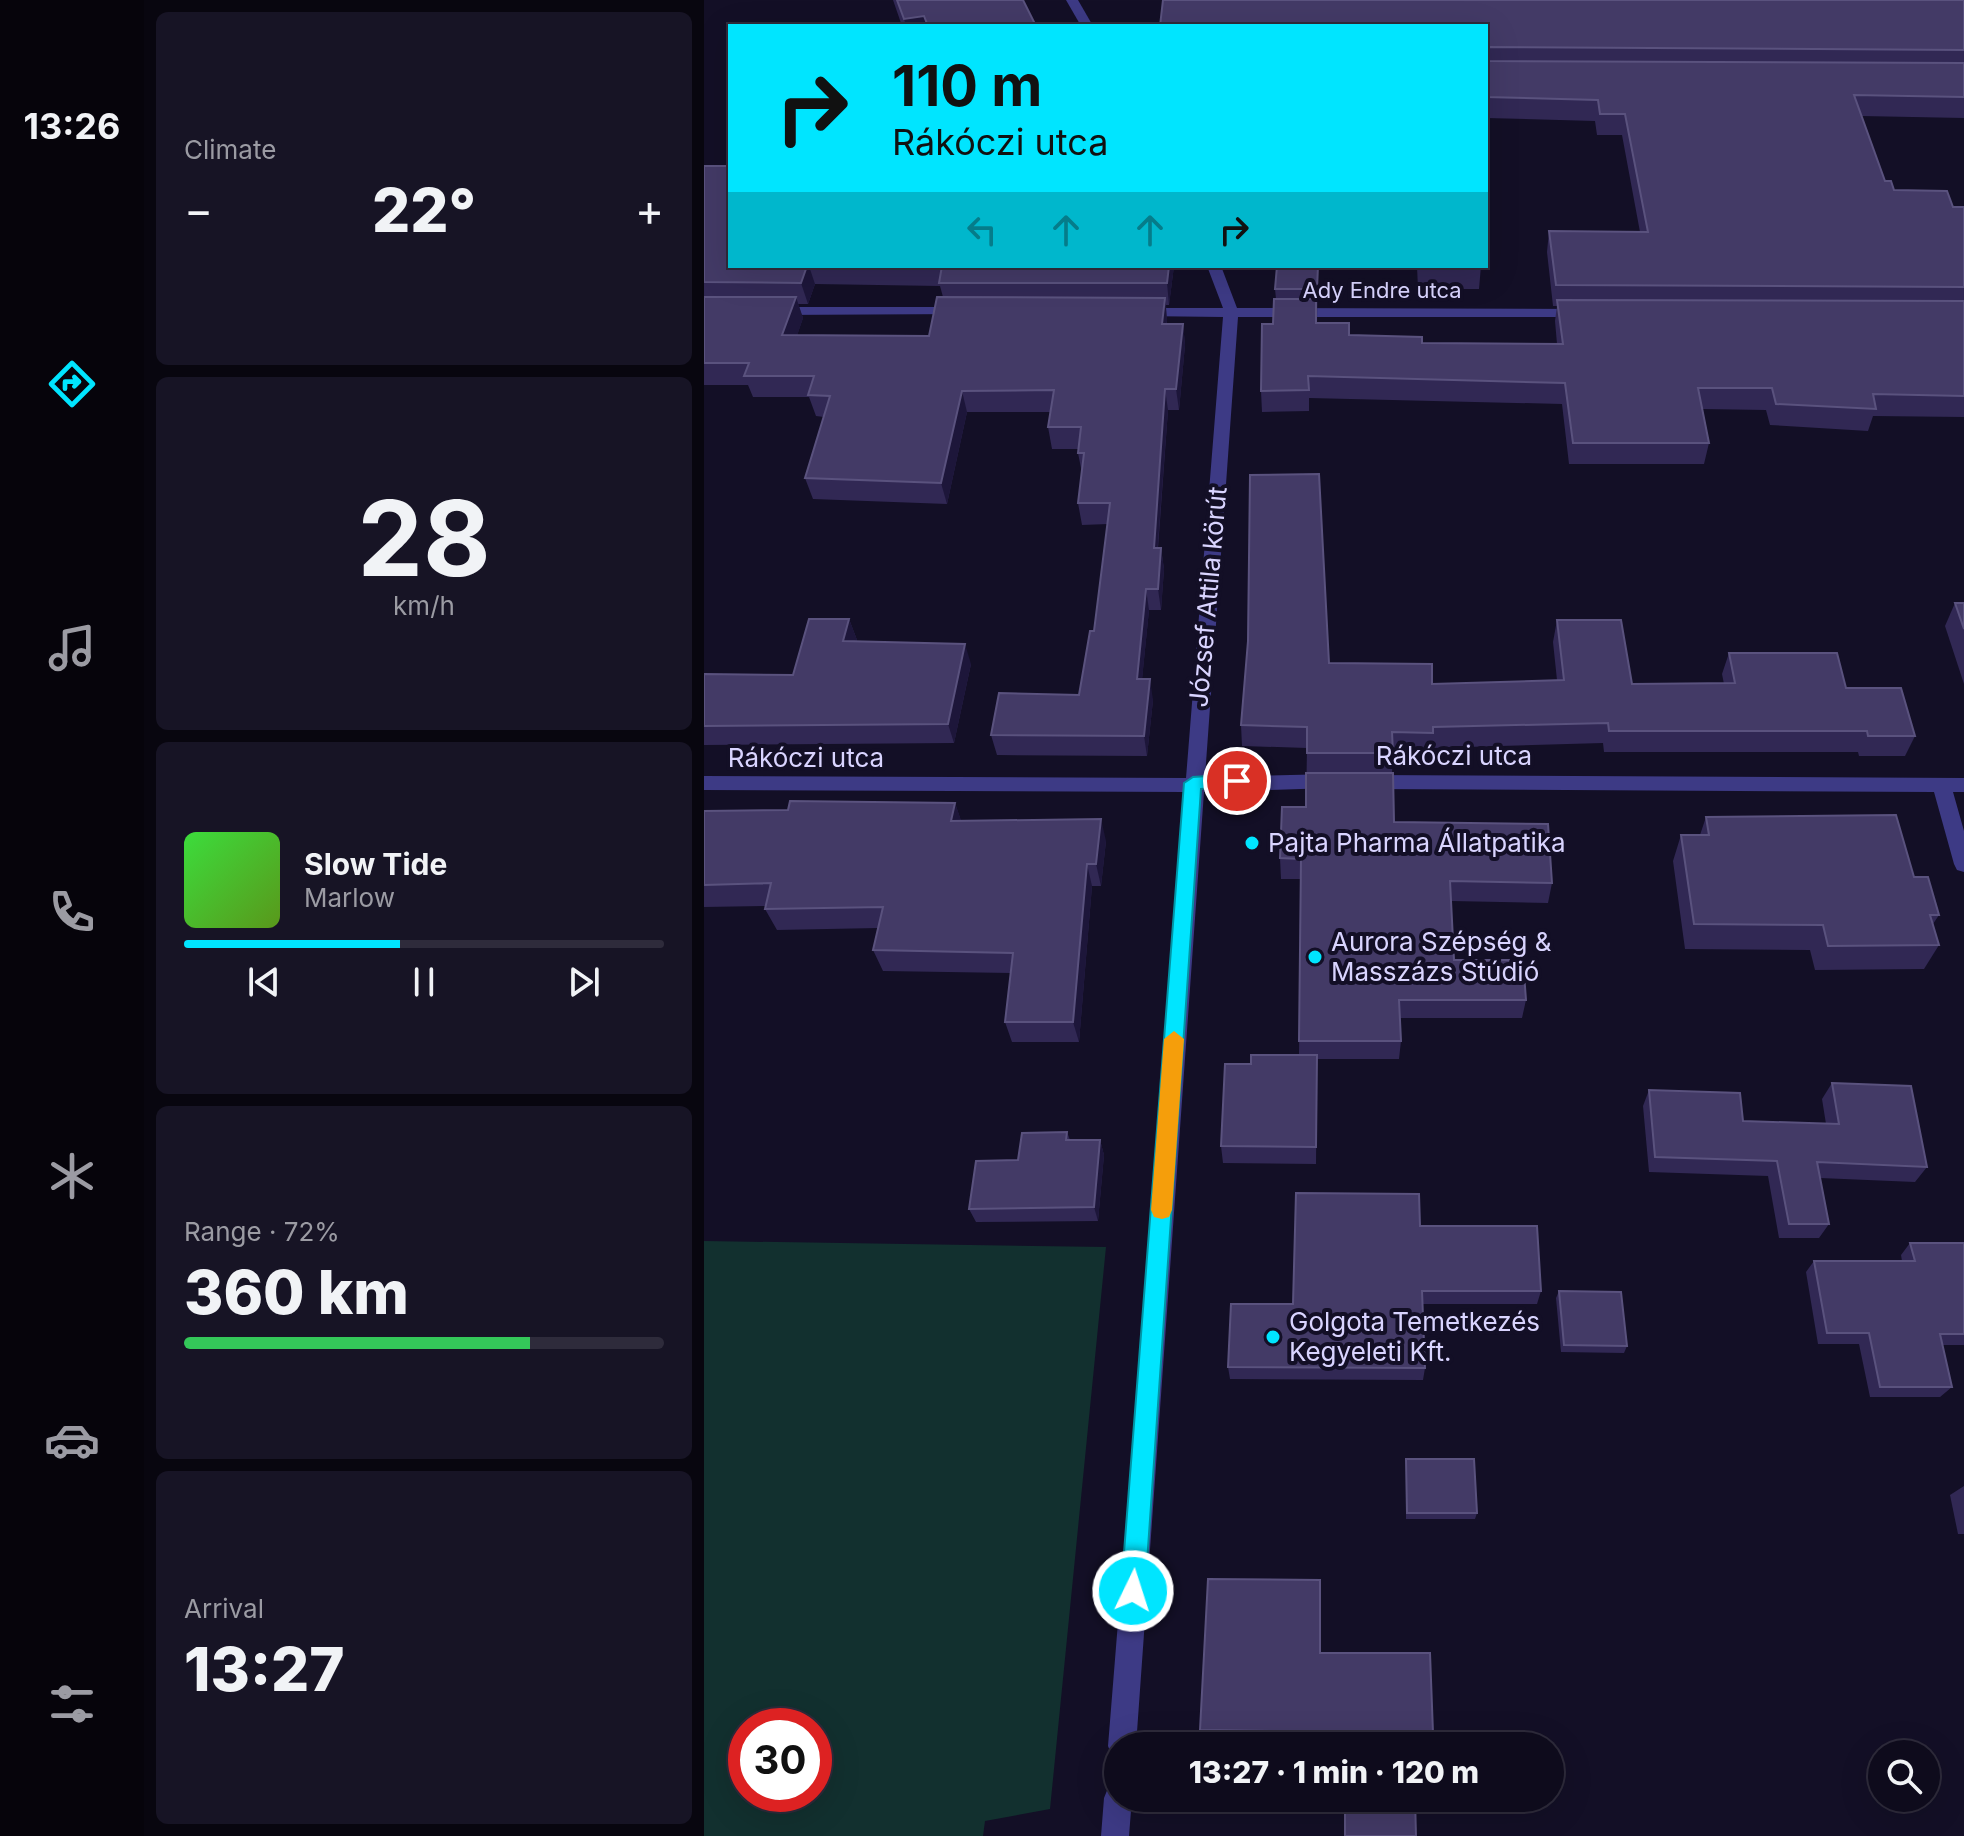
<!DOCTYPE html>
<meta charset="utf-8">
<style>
body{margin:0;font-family:Inter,sans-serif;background:#171425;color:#f1f3f6;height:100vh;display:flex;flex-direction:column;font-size:30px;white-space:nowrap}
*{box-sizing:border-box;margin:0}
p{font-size:26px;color:#9b9ba3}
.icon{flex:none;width:44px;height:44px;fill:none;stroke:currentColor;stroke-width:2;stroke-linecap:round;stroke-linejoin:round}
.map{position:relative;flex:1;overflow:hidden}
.side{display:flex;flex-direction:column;gap:12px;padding:12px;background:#08060f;width:560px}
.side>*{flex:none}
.guide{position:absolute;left:24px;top:24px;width:760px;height:244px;border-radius:0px;box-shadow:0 8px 32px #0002,0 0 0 2px #2e2b3b;background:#00e5ff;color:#111;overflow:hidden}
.fabs{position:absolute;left:1164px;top:1740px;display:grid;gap:16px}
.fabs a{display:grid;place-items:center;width:72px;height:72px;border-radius:50%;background:#0e0b1c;box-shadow:0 8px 32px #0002,0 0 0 2px #2e2b3b;font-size:40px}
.speed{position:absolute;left:24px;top:1708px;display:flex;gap:16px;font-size:40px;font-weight:700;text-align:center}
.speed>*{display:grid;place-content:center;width:104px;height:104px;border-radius:50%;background:#0e0b1c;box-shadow:0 8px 32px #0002,0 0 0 2px #2e2b3b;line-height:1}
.speed .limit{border:12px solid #d22;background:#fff;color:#111}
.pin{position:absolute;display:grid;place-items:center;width:68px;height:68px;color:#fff;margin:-34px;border:4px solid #fff;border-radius:50%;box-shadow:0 2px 8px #0007}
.me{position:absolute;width:88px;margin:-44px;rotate:4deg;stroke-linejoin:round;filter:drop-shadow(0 0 6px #0008)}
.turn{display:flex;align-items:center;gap:28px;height:168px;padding:0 32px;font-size:36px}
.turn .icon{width:104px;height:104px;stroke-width:2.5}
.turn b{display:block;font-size:56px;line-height:68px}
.lanes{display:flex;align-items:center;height:76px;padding:0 32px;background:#0003;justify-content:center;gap:40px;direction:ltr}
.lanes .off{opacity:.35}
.big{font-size:60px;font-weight:800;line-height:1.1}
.side .tile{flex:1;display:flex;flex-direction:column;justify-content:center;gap:12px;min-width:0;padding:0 28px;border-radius:12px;background:#171425}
.side .dial{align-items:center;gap:0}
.dial b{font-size:104px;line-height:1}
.song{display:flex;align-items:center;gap:24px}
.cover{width:96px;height:96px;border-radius:12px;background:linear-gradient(135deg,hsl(120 70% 55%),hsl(90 70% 35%))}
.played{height:8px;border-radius:4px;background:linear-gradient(90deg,#00e5ff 45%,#2e2b3b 45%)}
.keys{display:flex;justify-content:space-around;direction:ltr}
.heat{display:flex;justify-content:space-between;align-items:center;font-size:44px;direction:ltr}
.charge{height:12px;border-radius:6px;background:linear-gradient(90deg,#34c759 72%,#2e2b3b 0)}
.trip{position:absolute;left:400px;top:1732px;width:460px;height:80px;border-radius:40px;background:#0e0b1c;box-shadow:0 8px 32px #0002,0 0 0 2px #2e2b3b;font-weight:800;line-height:80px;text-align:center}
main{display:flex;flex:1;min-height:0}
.dock{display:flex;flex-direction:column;width:144px;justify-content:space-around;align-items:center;background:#06040b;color:#9b9ba3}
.dock .icon{width:56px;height:56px}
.dock .selected{color:#00e5ff}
.dock b{font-size:36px;color:#f1f3f6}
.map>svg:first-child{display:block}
.green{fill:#12302f;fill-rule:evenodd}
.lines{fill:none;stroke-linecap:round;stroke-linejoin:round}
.minor{fill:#3d3a85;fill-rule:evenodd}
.wall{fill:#312854;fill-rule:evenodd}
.shaded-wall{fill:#1d163a}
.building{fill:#433a66;stroke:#5a527e;stroke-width:2}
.route{fill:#00e5ff;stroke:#0095a6;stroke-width:2}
.slow{fill:#f59e0b}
.poi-dot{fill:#00e5ff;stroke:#130f26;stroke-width:3}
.labels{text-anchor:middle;stroke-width:8;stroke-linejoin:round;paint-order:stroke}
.far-street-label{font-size:22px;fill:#d9d4ff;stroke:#130f26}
.street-label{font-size:26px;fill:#d9d4ff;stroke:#130f26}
.poi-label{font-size:26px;fill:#d9d4ff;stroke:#130f26;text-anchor:start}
</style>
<main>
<nav class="dock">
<b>13:26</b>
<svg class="icon selected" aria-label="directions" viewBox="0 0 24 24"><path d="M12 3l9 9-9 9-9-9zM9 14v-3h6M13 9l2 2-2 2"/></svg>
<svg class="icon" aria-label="music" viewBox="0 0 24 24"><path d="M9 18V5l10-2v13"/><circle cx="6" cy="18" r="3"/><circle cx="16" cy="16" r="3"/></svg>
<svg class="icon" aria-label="phone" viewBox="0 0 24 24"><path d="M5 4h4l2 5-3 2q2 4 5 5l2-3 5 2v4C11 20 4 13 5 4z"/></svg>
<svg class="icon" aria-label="climate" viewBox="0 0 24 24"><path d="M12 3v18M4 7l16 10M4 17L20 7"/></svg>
<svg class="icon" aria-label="car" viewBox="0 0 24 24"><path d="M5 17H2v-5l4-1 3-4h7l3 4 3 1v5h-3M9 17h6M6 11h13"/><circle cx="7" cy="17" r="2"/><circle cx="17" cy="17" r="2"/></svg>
<svg class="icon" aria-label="filters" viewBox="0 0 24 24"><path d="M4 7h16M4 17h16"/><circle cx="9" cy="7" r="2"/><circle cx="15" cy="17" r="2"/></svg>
</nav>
<section class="side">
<div class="tile"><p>Climate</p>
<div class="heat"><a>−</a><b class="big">22°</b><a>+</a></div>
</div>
<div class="tile dial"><b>28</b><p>km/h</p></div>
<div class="tile">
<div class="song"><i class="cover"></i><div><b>Slow Tide</b><p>Marlow</p></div></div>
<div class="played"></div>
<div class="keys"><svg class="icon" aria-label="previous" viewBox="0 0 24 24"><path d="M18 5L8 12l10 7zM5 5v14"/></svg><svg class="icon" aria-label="pause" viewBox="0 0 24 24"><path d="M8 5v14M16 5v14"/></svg><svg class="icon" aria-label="next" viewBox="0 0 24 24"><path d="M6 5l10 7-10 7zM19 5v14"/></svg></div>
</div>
<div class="tile"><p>Range · 72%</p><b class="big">360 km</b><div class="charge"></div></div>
<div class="tile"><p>Arrival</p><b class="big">13:27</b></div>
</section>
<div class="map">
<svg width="1260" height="1836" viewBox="0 0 1260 1836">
<rect width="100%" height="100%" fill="#130f26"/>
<path class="green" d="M0,1241L402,1247L346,1809L281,1821L279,1836H0ZM42,1726H110V1794H42Z"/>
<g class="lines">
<g class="minor">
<path d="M362,0H374L389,26H377Z"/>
<path d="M503,266H517L533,308L876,309L883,313L876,317H534L501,777L628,774L637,781L628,788L500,792L432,1746H414V1758L408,1756L404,1746L481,792L0,790V776L482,778L519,317L436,316L429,312L436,308H519Z"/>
<path d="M256,307L261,308V314L72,315L65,311L72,307Z"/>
<path d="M664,775L1260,778V792H1249L1260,831V872L1253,870L1250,864L1230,792L664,789L655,782Z"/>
<path d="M414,1784V1798H428L425,1836H397L400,1798L404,1788Z"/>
</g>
</g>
<g class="wall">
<path d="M189,0H319L332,26H198Z"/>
<path d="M1260,0V118L1157,116L1181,181L1190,190L1249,207H1260V417L1169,416L1164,431L1066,425L1062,410L998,409L1005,443L1000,464H865L858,404L605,398V411L558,412L557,391L569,324L572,299L571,289L614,266L613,323L645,335L718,343L853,344L851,321L853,306H849L843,252L845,231L936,232L918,135H893L891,121L782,118V26Z"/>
<path d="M0,166L26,266H470L465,305H462L463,324H479L481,345L475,410H464L454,548H457L460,569L457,610H445L438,679L449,700L443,756L293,755L287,735L375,695L390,631L404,524L378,525L374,503L378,473L374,453L375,449H348L344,427L347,412H263L243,504L109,499L101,478L120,417L112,416L105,397H49L44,385H0ZM111,284L236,286L239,297L225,336L93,335L99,318L94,304H104Z"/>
<path d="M713,266H777L775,289H714Z"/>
<path d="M1251,603H1260V684L1241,626Z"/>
<path d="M145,619L153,640L152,642L267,664L250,743L0,745V674L89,675Z"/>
<path d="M853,620L928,684H1020L1018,674L1025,653L1142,688L1211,736L1201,756H1155L1154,752H900L899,743L728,748L727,754L689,753L688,773L690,822L848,883L844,903L747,901L750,960L822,1000L818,1018H696L697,1041L695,1059H613L612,1164L519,1163L517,1146L547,1064L595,1055L597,879H577L576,858L602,807L603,748L538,746L537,725L625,663L728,684L853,680L849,642Z"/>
<path d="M251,803L257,821L402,841L397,886H388L375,1042H308L301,1022L307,973L179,971L169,950L174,928L73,930L61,909L62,906L0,907V811L84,810Z"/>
<path d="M1002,817L1210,877L1235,915L1229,924L1235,945L1220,969L1111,970L1106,950L981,949L969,861L977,835H996Z"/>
<path d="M1128,1083L1223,1167L1211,1182L1116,1178L1125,1224L1115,1238H1075L1064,1176L945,1172L939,1106L945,1090L1039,1121L1122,1124L1118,1099Z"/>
<path d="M363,1132L366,1140H396L400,1155L394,1221L272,1222L265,1209Z"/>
<path d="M716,1226L837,1291L833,1304H718L721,1368L719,1380L526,1379L524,1367L589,1304Z"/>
<path d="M1206,1243H1260V1345H1238L1248,1387L1236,1397H1166L1155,1344H1114L1102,1272L1110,1261H1198L1197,1255Z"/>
<path d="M855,1291L923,1346L920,1353L857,1352L852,1298Z"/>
<path d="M702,1459L773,1513L771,1519H702Z"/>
<path d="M1260,1486V1534H1254L1246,1495Z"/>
<path d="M616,1653L729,1733L726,1737L500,1735L496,1730Z"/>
</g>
<g class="shaded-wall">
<path d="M220,16L222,26H202L200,19Z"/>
<path d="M103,266H105L111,284L104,304L97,283Z"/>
<path d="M465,266H470L465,305L463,283Z"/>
<path d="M92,297L99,318L86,357L78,335Z"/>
<path d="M461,298L463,320L460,345L458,324Z"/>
<path d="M479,324L481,345L475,410L472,389Z"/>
<path d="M461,389L464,410L452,569L450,548Z"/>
<path d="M258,391L263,412L243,504L237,483Z"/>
<path d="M457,548L460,569L457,610L454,589Z"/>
<path d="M442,589L445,610L436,700L433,679Z"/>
<path d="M145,619L153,640L147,662L139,641Z"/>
<path d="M261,644L267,664L250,743L244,724Z"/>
<path d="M446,679L449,700L443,756L440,736Z"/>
<path d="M251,803L259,826L247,821Z"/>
<path d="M397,819L402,841L397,886L392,864Z"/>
<path d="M383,864L388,886L375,1042L369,1022Z"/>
<path d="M396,1140L400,1155L394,1221L390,1207Z"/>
</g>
<g class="building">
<path d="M193,0H319L332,26H224L220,16L200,19Z"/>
<path d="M459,0H1260V50L784,47L782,54V26H456Z"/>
<path d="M782,59L784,61L1260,63V97L1150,95L1181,181H1187L1190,190L1243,191L1249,207H1260V287L852,285L845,231L944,232L921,114H896L894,100L782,97Z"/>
<path d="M0,166H26V266H103L97,283L0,282Z"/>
<path d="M238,266H465L463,283H235Z"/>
<path d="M573,266H614L613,289H571Z"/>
<path d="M0,297H92L78,335L225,336L233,297L461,298L458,324H479L472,389H461L450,548H457L454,589H442L433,679H446L440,736L287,735L295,693L375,695L386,631H390L406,503H374L380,453H374L377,427H344L350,390L258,391L237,483L101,478L126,396L104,395L110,376H40L45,363H0Z"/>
<path d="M570,299H612V323H645V335L718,337V343L859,344L853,300L1260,301V396L1169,394L1172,409L1072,404L1068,388H994L1005,443H869L861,383L604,376L605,390L557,391L558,324H569Z"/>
<path d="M615,474L625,663L728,664V684L860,680L853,620H917L928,684L1031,683L1025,653H1133L1142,688H1197L1211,736H1164L1163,731H905L904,723L729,727V733L688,732L689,753H603V727L537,725L544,641L546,475Z"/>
<path d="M1251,603H1260V629Z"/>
<path d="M105,619H145L139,641L261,644L244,724L0,726V674L89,675Z"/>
<path d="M602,773H689L690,822L844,824L848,883L746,881L750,960H819L822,1000H695L697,1041H595L597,859L576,858L578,807H602Z"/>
<path d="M86,801L251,803L247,821L397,819L392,864H383L369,1022H301L309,953L169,950L179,907L61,909L67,883L0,885V811L84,810Z"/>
<path d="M1192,815L1210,877H1224L1235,915H1226L1235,945L1124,946L1119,925L990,924L977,835H1005L1002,817Z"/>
<path d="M547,1055H613L612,1147L517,1146L521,1064H547Z"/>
<path d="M1128,1083L1207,1086L1223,1167L1113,1162L1125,1224H1085L1073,1161L951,1157L945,1090L1036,1093L1039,1121L1135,1124Z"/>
<path d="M363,1132L362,1140H396L390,1207L265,1209L272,1161L314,1160L318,1133Z"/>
<path d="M592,1193L715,1194L716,1226H833L837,1291H718L721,1368L524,1367L527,1304H589Z"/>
<path d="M1206,1243H1260V1334H1236L1248,1387H1176L1165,1333H1123L1110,1261H1211Z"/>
<path d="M855,1291L917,1292L923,1346L860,1345Z"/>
<path d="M702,1459H770L773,1513H703Z"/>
<path d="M504,1579L616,1580V1653H726L729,1733L710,1732V1746H641V1732L496,1730Z"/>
<path d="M641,1798H711L712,1836H641Z"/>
</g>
<path class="route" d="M533,774L541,781L539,786L497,789L441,1591L438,1599L429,1603L421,1599L417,1591L480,783L489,777Z"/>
<path class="slow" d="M470,1031L480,1039L468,1210L465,1217L458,1219L450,1217L447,1210L460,1039Z"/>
<g class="poi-dot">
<circle cx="548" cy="843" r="8"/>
<circle cx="611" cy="957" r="8"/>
<circle cx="569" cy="1337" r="8"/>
</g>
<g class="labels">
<g class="far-street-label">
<text x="678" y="298">Ady Endre utca</text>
</g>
<g class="street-label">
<text transform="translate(504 597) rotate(-85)" y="9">József Attila körút</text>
<text x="750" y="765">Rákóczi utca</text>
<text x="102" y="767">Rákóczi utca</text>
</g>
<g class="poi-label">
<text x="564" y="852">Pajta Pharma Állatpatika</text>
<text x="627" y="951">Aurora Szépség &amp;<tspan x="627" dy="30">Masszázs Stúdió</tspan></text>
<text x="585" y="1331">Golgota Temetkezés<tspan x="585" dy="30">Kegyeleti Kft.</tspan></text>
</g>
</g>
</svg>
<div class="fabs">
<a><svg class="icon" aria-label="search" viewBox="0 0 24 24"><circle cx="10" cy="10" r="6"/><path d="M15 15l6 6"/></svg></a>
</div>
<div class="speed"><div class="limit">30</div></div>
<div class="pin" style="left:533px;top:781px;background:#d93025"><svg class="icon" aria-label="arrive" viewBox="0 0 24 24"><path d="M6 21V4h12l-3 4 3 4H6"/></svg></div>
<svg class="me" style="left:429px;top:1591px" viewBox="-20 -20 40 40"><circle r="17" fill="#00e5ff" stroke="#fff" stroke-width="3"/><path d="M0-11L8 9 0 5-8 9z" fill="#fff"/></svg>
<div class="trip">13:27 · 1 min · 120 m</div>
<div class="guide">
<div class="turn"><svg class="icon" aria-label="right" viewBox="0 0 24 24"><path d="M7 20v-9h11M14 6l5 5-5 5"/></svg><div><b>110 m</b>Rákóczi utca</div></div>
<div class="lanes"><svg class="icon off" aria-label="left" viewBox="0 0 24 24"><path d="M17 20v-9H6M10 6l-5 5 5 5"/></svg><svg class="icon off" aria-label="ahead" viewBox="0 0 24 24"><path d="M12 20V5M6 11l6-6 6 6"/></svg><svg class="icon off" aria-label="ahead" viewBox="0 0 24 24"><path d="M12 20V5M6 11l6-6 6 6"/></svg><svg class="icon" aria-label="right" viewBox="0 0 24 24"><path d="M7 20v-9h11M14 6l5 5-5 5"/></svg></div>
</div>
</div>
</main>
